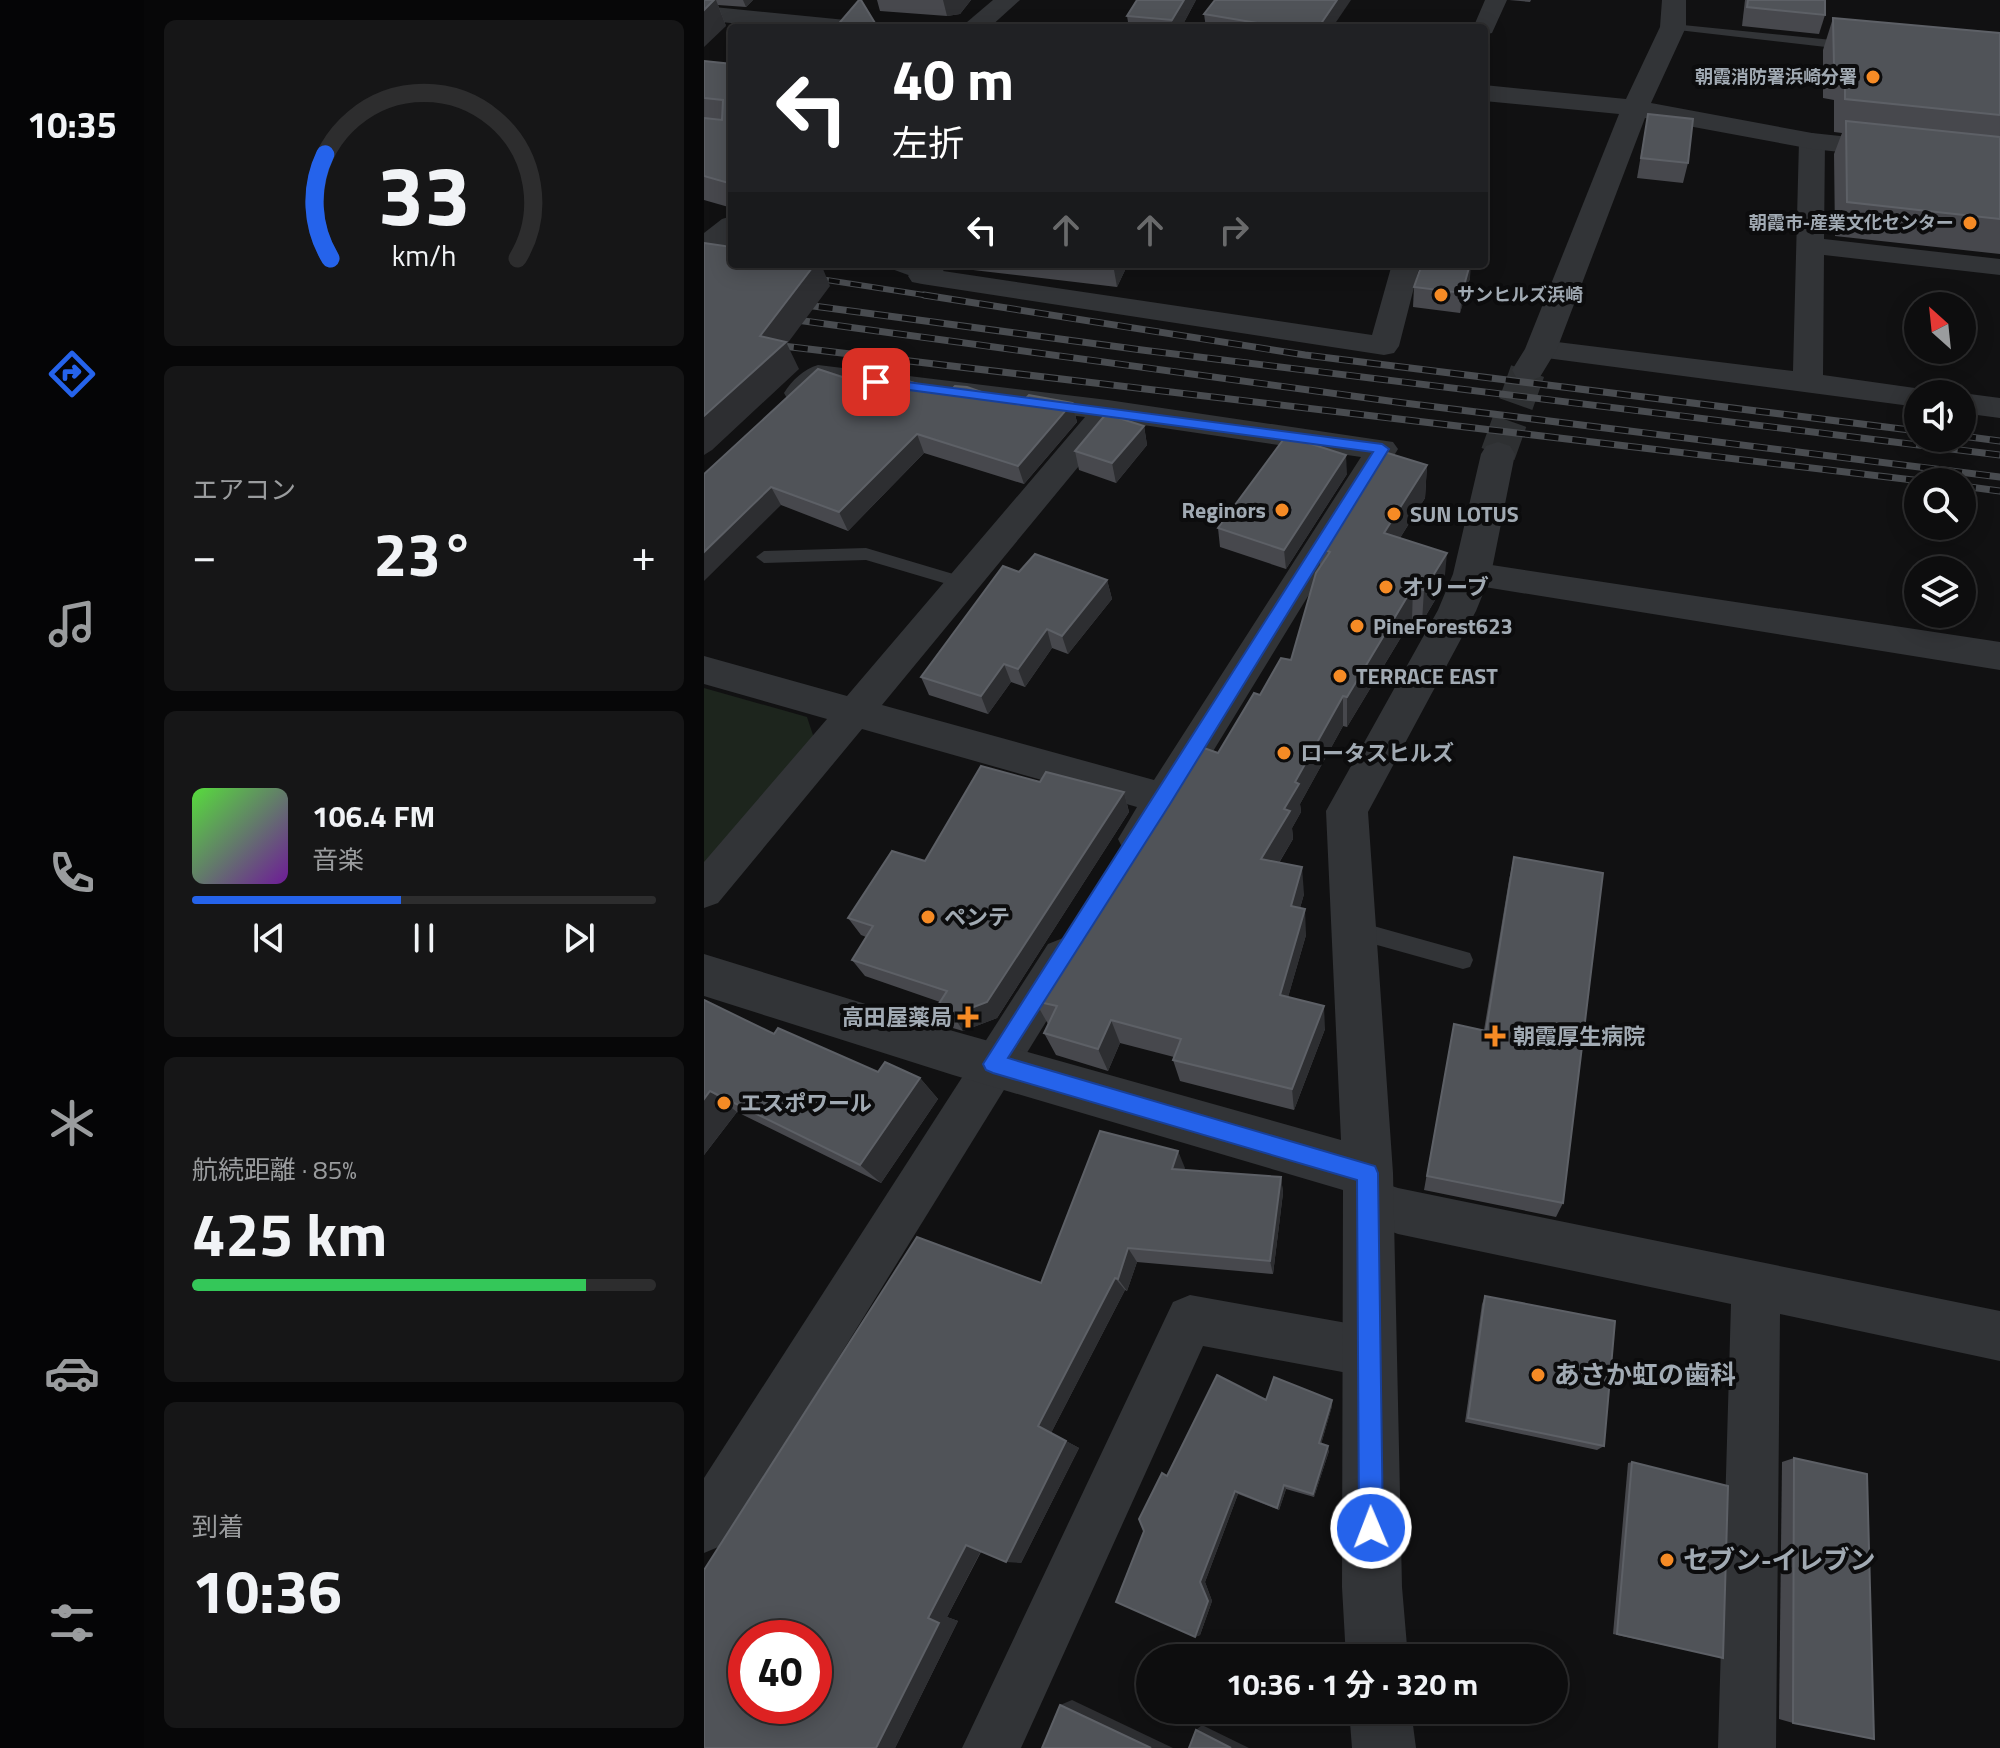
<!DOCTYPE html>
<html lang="ja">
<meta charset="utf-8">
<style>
body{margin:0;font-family:"Titillium Web","Noto Sans JP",sans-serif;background:#161617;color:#f1f3f6;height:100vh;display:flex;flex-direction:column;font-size:30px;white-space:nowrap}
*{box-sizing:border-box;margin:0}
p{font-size:26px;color:#9a9c9e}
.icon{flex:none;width:44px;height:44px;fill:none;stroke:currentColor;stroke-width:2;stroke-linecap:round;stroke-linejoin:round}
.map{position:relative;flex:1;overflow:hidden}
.drawer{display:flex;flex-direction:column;gap:20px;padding:20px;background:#070708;width:560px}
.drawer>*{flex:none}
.hud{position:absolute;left:24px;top:24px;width:760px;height:244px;border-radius:8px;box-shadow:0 4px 20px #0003,0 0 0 2px #2d2d2e;background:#202124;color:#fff;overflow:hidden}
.needle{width:52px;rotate:333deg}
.tools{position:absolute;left:1200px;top:292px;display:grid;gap:16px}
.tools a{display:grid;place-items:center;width:72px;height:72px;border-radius:50%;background:#0d0d0e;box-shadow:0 4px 20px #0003,0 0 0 2px #2d2d2e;font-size:40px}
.speed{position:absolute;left:24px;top:1620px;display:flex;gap:16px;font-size:40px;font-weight:700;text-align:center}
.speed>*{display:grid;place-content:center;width:104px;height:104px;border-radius:50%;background:#0d0d0e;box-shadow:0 4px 20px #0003,0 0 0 2px #2d2d2e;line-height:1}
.speed .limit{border:12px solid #d22;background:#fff;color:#111}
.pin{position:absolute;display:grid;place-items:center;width:68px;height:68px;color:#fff;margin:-34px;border-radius:16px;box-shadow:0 4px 12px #0006}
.me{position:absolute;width:88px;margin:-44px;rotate:359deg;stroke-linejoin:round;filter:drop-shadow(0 0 6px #0008)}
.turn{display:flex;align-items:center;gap:28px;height:168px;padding:0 32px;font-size:36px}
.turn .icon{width:104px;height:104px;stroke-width:2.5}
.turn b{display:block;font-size:56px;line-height:68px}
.lanes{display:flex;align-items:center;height:76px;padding:0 32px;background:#0003;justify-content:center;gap:40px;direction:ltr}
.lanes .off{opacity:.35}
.big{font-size:60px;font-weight:700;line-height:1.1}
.drawer .card{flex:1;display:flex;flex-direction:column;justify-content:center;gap:12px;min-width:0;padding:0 28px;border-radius:12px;background:#161617}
.drawer .dial{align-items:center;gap:0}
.dial svg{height:208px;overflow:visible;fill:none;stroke:#2d2d2e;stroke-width:7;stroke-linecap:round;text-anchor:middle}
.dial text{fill:#f1f3f6;stroke:none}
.song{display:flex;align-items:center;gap:24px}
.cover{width:96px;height:96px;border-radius:12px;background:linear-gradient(135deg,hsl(110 70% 55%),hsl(280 70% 35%))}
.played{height:8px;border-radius:4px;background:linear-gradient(90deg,#2563eb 45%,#2d2d2e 45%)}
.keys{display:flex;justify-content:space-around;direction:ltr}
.heat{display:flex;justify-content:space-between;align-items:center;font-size:44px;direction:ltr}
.charge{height:12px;border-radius:6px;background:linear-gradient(90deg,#34c759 85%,#2d2d2e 0)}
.trip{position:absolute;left:432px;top:1644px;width:432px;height:80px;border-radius:40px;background:#0d0d0e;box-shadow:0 4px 20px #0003,0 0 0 2px #2d2d2e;font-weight:700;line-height:80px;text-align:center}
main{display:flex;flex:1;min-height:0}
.tab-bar{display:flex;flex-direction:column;width:144px;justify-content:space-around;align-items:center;background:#050506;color:#9a9c9e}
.tab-bar .icon{width:56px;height:56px}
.tab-bar .selected{color:#2563eb}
.tab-bar b{font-size:36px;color:#f1f3f6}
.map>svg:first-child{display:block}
.green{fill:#1d251d}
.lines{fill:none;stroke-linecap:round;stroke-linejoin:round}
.tertiary-tunnel{stroke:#2e3032;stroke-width:35;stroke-dasharray:35 18;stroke-linecap:butt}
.service{fill:#323437;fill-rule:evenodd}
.minor{fill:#323437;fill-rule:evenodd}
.tertiary{fill:#323437;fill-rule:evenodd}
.rail-far1-casing{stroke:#494c50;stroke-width:6}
.rail-casing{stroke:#494c50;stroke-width:7}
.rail-far1{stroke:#0c0c0d;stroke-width:4;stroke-dasharray:11;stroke-linecap:butt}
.rail{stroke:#0c0c0d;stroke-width:5;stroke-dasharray:14;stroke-linecap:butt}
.wall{fill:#47484d}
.shaded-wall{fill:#2d2e31}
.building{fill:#505358;stroke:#5d6066;stroke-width:2;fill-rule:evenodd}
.route{fill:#2563eb;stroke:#184099;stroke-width:2}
.poi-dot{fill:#f68b25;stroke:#0c0c0d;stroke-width:3}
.labels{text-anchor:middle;stroke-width:8;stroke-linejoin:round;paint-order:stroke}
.far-poi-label{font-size:18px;font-weight:bold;fill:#a1aab3;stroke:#0c0c0d;text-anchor:end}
.poi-label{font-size:22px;font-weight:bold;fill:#a1aab3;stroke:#0c0c0d;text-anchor:start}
.near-poi-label{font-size:26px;font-weight:bold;fill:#a1aab3;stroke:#0c0c0d;text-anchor:start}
</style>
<main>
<nav class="tab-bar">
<b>10:35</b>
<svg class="icon selected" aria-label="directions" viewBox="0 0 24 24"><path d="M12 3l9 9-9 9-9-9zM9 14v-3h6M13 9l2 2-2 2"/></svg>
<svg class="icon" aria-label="music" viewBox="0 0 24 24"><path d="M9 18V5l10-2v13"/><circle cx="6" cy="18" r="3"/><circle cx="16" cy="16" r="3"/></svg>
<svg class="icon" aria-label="phone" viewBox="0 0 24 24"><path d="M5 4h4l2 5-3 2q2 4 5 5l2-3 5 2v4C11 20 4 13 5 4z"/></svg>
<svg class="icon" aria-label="climate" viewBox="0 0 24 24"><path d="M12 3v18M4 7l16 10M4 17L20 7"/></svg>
<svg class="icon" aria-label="car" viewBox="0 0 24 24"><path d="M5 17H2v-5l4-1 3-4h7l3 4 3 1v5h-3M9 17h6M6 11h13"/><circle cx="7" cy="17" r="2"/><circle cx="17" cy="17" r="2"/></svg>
<svg class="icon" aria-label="filters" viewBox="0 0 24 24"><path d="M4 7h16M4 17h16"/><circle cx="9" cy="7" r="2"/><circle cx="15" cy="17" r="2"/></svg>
</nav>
<section class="drawer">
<div class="card dial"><svg viewBox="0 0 100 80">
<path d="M14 69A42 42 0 1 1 86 69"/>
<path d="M14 69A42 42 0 0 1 12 29" stroke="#2563eb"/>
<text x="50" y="56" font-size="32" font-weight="700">33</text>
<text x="50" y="72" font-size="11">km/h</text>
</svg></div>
<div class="card"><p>エアコン</p>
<div class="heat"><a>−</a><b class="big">23°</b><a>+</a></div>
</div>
<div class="card">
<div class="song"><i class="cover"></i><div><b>106.4 FM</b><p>音楽</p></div></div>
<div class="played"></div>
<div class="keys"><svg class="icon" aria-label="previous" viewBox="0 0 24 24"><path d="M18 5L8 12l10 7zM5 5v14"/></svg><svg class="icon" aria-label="pause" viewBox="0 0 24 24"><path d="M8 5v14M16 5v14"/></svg><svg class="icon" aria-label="next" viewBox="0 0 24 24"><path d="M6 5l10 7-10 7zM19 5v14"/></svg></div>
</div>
<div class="card"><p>航続距離 · 85%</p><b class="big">425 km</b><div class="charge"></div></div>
<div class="card"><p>到着</p><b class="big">10:36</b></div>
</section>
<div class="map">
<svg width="1296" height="1748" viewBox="0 0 1296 1748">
<rect width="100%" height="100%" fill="#111112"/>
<path class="green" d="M0,688L103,717L110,738L0,867Z"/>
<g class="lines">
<path class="tertiary-tunnel" d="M794,454L824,370"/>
<g class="service">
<path d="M969,24L1148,42L1154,46L1148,50L965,29L963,27Z"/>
<path d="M174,264H195L225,276L218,280Z"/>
<path d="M162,548L266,579L269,583L260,589L162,560L60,563L52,557L60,551Z"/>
<path d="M648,920L759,951L766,953L769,960L766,967L759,969L648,938L641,935L638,929L641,923Z"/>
</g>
<g class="minor">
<path d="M781,0H803L788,33L780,35V28H769Z"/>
<path d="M1108,133L1117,136L1121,141L1120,239L1296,259V275L1120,255L1119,375L1225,390L1227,394H1214V407L827,356L822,349L827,342L837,340L1089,371L1095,141L1099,136Z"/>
<path d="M214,264H244L239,271L668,335L688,264H716L695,346L690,353L680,355L218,284L208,282L204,276Z"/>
<path d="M114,365L404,400L689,442L694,449L448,851L434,856L420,851L414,839L433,807L158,729L14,903L0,908V862L123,719L0,684V656L143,696L381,417L121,385C109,397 102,405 84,400L80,393C88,380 100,369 114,365ZM412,421L657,457L450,780L178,705Z"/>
<path d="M1258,393L1296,398V418L1258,413V394H1254Z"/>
<path d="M768,562L1296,642V670L756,583L751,574L756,565Z"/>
<path d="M359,938L374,944L380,957L374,970L19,1545L0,1553V1478L344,944Z"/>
<path d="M664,1178L694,1188L1296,1311V1361L1076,1314L1072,1748H1014L1027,1304L694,1234L648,1217L641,1201L648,1185Z"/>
<path d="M486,1295L665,1327L683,1334L690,1352L683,1370L665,1377L499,1346L317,1748H258L469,1302Z"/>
</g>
<g class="tertiary">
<path d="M289,0H316L285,28H256Z"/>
<path d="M958,0H982V27L947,103L1108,133L1296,153V169L1108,149L941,118L853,349L836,377L824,381L812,377L808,370L821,349L915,114L780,101V85L922,99L956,27Z"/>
<path d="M0,6L142,20L151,23L155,28H71L0,20Z"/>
<path d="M28,216V240L11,254L0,257V233L18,219Z"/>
<path d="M794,442L806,446L811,454L787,574L772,611L664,812L689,1173L698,1587L704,1658H642L638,1587L639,1190L249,1075L0,996V954L249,1031L637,1140L622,811L734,610L749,574L777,454L782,446Z"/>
<path d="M645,1710H707L712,1748H648Z"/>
</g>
<g class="rail-far1-casing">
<path id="rail-far1" d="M103,277L233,297"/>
</g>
<g class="rail-casing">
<g id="rail">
<path d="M220,295L601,355L1214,431"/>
<path d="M87,303L438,350L1296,455"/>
<path d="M78,318L700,403L1296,477"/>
<path d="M62,344L1226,482"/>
<path d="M1258,436L1296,441"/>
<path d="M1258,486L1296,491"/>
</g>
</g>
<use href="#rail-far1" class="rail-far1"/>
<use href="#rail" class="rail"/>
</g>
<g class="wall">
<path d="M0,0H49L42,7L14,5L22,26Z"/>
<path d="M173,0H267L256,14L243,16L176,11Z"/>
<path d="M492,0L477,28H425L423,16Z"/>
<path d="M805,0H827L826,2Z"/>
<path d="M1041,0H1121V15L1115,34L1038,26Z"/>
<path d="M500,14L628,28H502Z"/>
<path d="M1129,18L1296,33V254L1131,236L1130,154L1138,133L1130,132V100L1119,98V50Z"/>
<path d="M0,61L28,64V208L0,200Z"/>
<path d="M944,114L984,163L979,183L933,178Z"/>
<path d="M267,264H424L413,287L269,270Z"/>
<path d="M766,278L756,313L709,307L710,287Z"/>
<path d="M184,392L244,393L315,405L368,403L373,422L320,484L220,453L144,531L77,505L0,474Z"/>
<path d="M440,426L443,445L412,483L375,470L371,451Z"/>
<path d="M723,465L721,498L696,538L740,585L718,622L708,619L643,727L639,726L596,804L597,812L588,828L589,839L575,863L600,894L596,908L602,935L584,997L621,1029L590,1110L476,1081L469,1060L470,1057L416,1043L404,1071L352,1055L340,1033L344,1024L331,1001L464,796L514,753L556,695L587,660L616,566V548Z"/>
<path d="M643,474L582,569L516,547L514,528Z"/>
<path d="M315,572L403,580L408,599L364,654L348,648L321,687L307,682L284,714L225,695L217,677Z"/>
<path d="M336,782L420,792L425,812L293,1018L259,1031L242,1026L231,1010L236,1002L161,976L148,960L162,937L157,935L144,918L221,861Z"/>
<path d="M810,857L859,1203L852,1217L720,1190L750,1024L780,1030L805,880Z"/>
<path d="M0,1000L70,1034L174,1072L216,1078L234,1099L177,1183L33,1112L0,1155Z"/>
<path d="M474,1151L480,1170L577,1177L579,1193L569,1274L433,1262L423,1291L421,1290L347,1433L375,1448L317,1563L277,1552L243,1617L254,1621L191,1748H0L337,1283Z"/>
<path d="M781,1296L900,1446L893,1450L761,1422L778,1304Z"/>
<path d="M562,1400L628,1406L617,1444L625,1451L610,1497L582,1489L575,1510L534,1494L501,1582L508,1601L496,1635L491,1637L463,1476Z"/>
<path d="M1090,1458L1089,1723L1075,1719L1078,1462Z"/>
<path d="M928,1462L1019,1658L909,1634L924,1463Z"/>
</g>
<g class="shaded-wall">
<path d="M10,0H12L22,26L0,47V10Z"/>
<path d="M39,0H49L42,7Z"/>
<path d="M239,0H267L256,14L243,16Z"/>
<path d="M480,0H492L477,28H469L468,20Z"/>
<path d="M633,0H647L628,28H614Z"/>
<path d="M111,264H117L126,286L83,344L95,369L8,450L0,455V416L56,336Z"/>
<path d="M409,264H424L413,287Z"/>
<path d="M766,264H767L766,278L756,313L758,293Z"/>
<path d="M368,403L373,422L320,484L314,466Z"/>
<path d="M440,426L443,445L412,483L408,463Z"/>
<path d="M213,434L220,453L144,531L135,512Z"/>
<path d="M642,455L643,474L582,569L580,550Z"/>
<path d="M723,465L721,498L679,565L680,533Z"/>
<path d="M67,487L77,505L0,581V552Z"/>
<path d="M743,553L740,585L718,622L720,590Z"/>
<path d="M403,580L408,599L364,654L358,636Z"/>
<path d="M709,587L708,619L643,727V697Z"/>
<path d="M343,629L348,648L321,687L314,669Z"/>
<path d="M300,664L307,682L284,714L277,696Z"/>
<path d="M639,696V726L596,804L597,812L588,828L589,839L561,886L557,859L580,809L591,782Z"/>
<path d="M420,792L425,812L293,1018L259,1031L249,1015Z"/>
<path d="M598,867L600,894L589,932L587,906Z"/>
<path d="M601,909L602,935L578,1018L576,995Z"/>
<path d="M620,1006L621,1029L590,1110L588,1089Z"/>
<path d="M407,1020L416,1043L404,1071L394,1049Z"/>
<path d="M216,1078L234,1099L177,1183L156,1165Z"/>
<path d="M6,1091L33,1112L0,1155V1099Z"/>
<path d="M474,1151L481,1168L475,1185L468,1169Z"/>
<path d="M577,1177L579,1193L569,1274L566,1261Z"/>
<path d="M424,1248L433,1262L423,1291L414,1279Z"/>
<path d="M411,1278L421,1290L347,1433L334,1426Z"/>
<path d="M628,1400V1406L616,1448L615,1443Z"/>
<path d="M362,1441L375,1448L317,1563L302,1562Z"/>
<path d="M624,1446L625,1451L610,1497L609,1494Z"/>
<path d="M580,1485L582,1489L575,1510L573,1508Z"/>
<path d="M531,1491L534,1494L501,1582L508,1601L496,1635L491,1637L496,1582Z"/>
<path d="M262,1545L279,1547L243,1617L254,1621L191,1748H172L224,1618Z"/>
<path d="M368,1700L469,1748H447L356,1705Z"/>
<path d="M498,1725L545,1748H527L492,1730Z"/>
</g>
<g class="building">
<path d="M0,0H10L0,10Z"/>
<path d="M155,0H157L174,28H131Z"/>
<path d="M433,0H480L468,20L423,16Z"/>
<path d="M511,0H633L614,28H582L500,14Z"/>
<path d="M1044,0H1121V15L1043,7Z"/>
<path d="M1129,18L1296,33V115L1141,99V67L1130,65Z"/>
<path d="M0,61L28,64V184L0,176V118L18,120L19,100L0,98Z"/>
<path d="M944,114L989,119L984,163L937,158Z"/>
<path d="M1142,121L1296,137V219L1143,202Z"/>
<path d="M0,243L28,247V264H111L56,336L82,342L0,416Z"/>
<path d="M718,264H766L758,293L710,287Z"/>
<path d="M114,369L184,392L197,379L244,393L251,386L263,387L315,405L325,395L368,403L314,466L213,434L135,512L67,487L0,552V474Z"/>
<path d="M402,414L440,426L408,463L371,451Z"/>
<path d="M582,436L642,455L580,550L514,528Z"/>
<path d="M677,451L723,465L680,533L743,553L720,590L709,587L643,697L639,696L591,782L595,784L580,809L586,811L557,859L598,867L587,906L601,909L576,995L620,1006L588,1089L469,1060L477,1039L407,1020L394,1049L340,1033L353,1006L331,1001L461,795L464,796L497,747L514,753L550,693L556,695L577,658L587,660L612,573L626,552L616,548Z"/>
<path d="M331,554L403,580L358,636L343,629L314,669L300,664L277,696L217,677L299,566L315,572Z"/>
<path d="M277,766L336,782L342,772L420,792L283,1002L249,1015L231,1010L243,991L148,960L169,926L144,918L188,851L221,861Z"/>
<path d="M810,857L899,873L859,1203L723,1176L750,1024L782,1031Z"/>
<path d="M0,1000L70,1034L74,1028L174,1072L181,1062L216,1078L156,1165L6,1091L0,1099Z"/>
<path d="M396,1131L474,1151L468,1169L577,1177L566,1261L424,1248L414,1279L411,1278L334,1426L362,1441L302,1562L262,1545L224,1618L235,1623L172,1748H0V1570L213,1237L337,1283ZM42,1638H110V1706H42Z"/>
<path d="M781,1296L911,1321L900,1446L764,1418Z"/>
<path d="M513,1375L562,1400L570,1377L628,1400L615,1443L624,1446L609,1494L580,1485L573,1508L531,1491L496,1582L504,1601L491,1637L412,1602L440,1531L435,1519L458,1473L463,1476Z"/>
<path d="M1090,1458L1163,1474L1170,1739L1089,1723Z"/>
<path d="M928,1462L1024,1486L1019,1658L913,1634Z"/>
<path d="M356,1705L447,1748H338Z"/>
<path d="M492,1730L527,1748H485Z"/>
</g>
<path class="route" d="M172,378L678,444L685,449L466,804L304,1058L671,1166L674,1173L679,1528L676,1537L667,1540L659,1537L655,1528L653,1180L289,1073L282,1070L279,1064L669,452L168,385V379Z"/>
<g class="poi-dot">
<circle cx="1169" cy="77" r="8"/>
<circle cx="1266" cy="223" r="8"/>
<circle cx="737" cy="295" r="8"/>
<circle cx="578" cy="510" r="8"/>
<circle cx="690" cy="514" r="8"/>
<circle cx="682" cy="587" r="8"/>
<circle cx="653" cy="626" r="8"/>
<circle cx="636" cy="676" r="8"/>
<circle cx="580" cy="753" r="8"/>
<circle cx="224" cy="917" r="8"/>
<path d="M260 1005h8v8h8v8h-8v8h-8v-8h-8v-8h8z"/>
<path d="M787 1024h8v8h8v8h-8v8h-8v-8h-8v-8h8z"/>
<circle cx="20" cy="1103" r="8"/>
<circle cx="834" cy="1375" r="8"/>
<circle cx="963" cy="1560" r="8"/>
</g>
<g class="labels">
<g class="far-poi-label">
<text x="1153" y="83">朝霞消防署浜崎分署</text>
<text x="1250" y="229">朝霞市-産業文化センター</text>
<text x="753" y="301" text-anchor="start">サンヒルズ浜崎</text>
</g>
<g class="poi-label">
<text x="562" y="518" text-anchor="end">Reginors</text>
<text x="706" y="522">SUN LOTUS</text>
<text x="698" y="595">オリーブ</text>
<text x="669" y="634">PineForest623</text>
<text x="652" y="684">TERRACE EAST</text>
<text x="596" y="761">ロータスヒルズ</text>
<text x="240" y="925">ペンテ</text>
<text x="248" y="1025" text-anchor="end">高田屋薬局</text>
<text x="809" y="1044">朝霞厚生病院</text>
<text x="36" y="1111">エスポワール</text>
</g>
<g class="near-poi-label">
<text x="850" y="1384">あさか虹の歯科</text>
<text x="979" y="1569">セブン-イレブン</text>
</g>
</g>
</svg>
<div class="tools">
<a><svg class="needle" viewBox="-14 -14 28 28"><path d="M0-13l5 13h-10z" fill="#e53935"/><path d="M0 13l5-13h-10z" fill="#9a9c9e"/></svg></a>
<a><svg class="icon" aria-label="sound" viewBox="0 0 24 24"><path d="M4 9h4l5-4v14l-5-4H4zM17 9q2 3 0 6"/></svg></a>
<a><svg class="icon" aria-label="search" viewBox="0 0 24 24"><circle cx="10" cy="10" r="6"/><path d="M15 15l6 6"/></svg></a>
<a><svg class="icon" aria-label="layers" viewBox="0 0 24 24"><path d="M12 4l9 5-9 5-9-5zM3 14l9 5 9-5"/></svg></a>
</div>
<div class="speed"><div class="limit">40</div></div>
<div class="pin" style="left:172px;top:382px;background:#d93025"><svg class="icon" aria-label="arrive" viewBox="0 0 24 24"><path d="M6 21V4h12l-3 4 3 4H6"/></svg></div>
<svg class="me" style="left:667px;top:1528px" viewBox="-20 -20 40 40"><circle r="17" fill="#2563eb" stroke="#fff" stroke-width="3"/><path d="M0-11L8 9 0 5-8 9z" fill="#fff"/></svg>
<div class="trip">10:36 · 1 分 · 320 m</div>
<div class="hud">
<div class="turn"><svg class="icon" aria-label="left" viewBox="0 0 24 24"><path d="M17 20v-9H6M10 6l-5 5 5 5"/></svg><div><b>40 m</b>左折</div></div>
<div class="lanes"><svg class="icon" aria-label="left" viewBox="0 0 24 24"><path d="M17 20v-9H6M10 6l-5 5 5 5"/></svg><svg class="icon off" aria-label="ahead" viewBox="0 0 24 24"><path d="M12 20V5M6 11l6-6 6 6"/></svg><svg class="icon off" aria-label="ahead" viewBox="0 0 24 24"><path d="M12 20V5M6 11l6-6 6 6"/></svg><svg class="icon off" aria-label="right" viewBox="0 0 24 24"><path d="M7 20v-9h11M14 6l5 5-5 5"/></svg></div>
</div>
</div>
</main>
